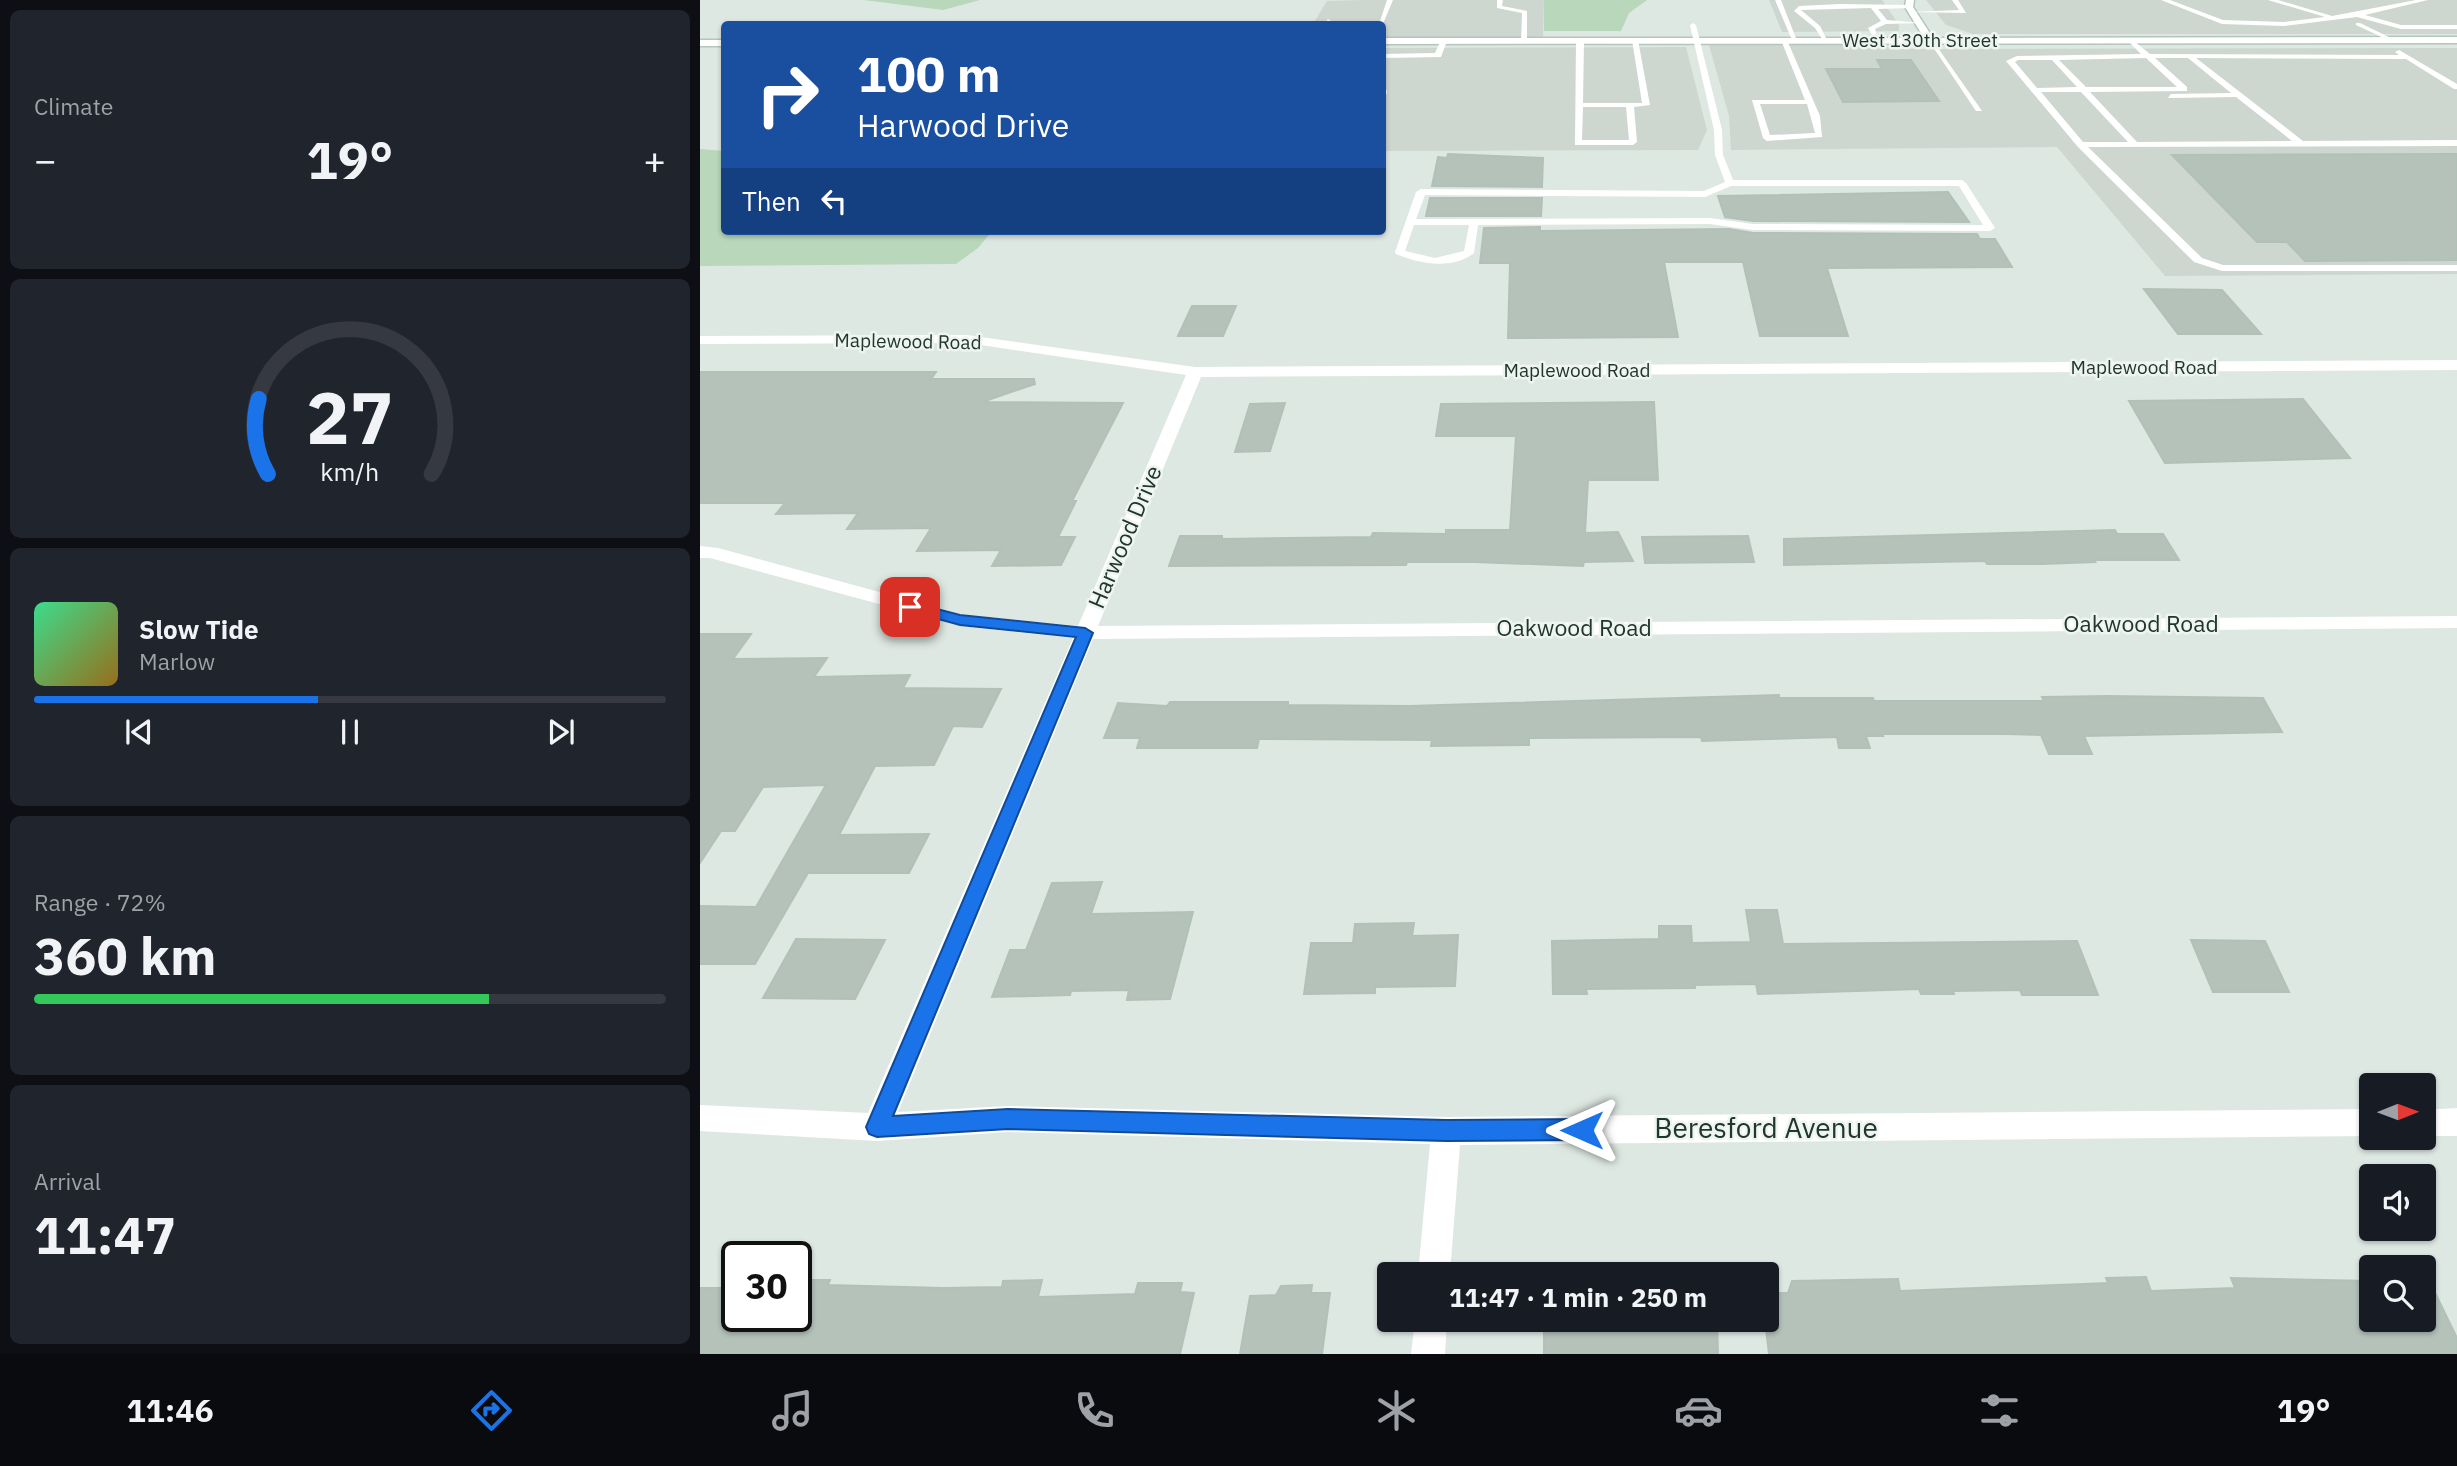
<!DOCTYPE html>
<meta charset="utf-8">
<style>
body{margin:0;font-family:"IBM Plex Sans",sans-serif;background:#20242c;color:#f1f3f6;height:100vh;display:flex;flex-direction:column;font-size:26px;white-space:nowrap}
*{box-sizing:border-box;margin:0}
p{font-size:23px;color:#9ea1a6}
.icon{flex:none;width:38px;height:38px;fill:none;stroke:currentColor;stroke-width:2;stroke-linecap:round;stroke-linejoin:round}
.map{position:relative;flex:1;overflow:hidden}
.side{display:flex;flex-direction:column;gap:10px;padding:10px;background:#0d0f14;width:700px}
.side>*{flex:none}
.top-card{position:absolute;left:21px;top:21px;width:665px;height:214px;border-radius:7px;box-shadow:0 2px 5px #0004;background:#1a4fa0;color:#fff;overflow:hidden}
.needle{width:46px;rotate:89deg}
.controls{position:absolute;left:1659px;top:1073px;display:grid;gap:14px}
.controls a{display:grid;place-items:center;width:77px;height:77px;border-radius:7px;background:#171b24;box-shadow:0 2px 5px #0004;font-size:35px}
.speed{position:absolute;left:21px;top:1241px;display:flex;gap:14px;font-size:35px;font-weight:700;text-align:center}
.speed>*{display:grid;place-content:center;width:91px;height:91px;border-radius:50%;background:#171b24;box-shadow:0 2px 5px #0004;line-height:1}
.speed .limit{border:4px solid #111;border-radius:10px;background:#fff;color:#111}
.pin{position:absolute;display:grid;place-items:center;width:60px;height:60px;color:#fff;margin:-30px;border-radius:14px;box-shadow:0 4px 10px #0006}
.me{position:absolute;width:77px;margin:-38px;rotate:270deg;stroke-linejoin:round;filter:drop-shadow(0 0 5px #0008)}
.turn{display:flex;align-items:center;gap:24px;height:147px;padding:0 21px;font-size:32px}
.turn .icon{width:91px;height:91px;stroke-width:2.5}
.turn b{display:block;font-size:49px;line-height:60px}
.then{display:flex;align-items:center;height:66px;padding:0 21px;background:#0003;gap:14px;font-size:26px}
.big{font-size:52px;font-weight:800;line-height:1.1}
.side .card{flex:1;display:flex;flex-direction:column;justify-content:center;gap:10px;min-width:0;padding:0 24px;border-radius:10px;background:#20242c}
.side .dial{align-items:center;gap:0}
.dial svg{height:182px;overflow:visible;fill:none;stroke:#363941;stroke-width:7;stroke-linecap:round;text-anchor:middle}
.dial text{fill:#f1f3f6;stroke:none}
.song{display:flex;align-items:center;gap:21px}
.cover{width:84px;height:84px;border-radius:10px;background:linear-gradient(135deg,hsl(150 70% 55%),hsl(40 70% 35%))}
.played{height:7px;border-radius:4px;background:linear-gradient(90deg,#1a73e8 45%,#363941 45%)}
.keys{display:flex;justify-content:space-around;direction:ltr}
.heat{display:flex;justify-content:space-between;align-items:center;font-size:38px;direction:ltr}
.charge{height:10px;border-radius:5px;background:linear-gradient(90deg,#34c759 72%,#363941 0)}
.trip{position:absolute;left:677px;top:1262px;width:402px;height:70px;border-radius:7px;background:#171b24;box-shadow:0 2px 5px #0004;font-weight:800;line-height:70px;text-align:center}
.tab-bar{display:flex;height:112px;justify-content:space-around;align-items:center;background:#090b0e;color:#9ea1a6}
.tab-bar .icon{width:49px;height:49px}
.tab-bar .active{color:#1a73e8}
.tab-bar b{font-size:32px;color:#f1f3f6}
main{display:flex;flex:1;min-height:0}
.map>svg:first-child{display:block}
.built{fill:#cdd7d0}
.green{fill:#b9d7bb}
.building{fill:#b4c2ba;stroke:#b2c1b7;stroke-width:2}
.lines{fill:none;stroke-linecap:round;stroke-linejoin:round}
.secondary-casing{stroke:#b3c6bb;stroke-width:3}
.lane{fill:#fff;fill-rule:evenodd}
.street{fill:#fff;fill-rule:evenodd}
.secondary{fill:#fff;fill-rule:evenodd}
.route{fill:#1a73e8;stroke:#114b97;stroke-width:2}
.labels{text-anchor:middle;stroke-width:5;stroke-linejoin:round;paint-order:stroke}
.far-street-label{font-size:19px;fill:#21362c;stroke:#eef5f0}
.street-label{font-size:23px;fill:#21362c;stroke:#eef5f0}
.near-street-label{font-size:28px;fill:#21362c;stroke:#eef5f0}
</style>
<main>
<section class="side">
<div class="card"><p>Climate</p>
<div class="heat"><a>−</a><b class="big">19°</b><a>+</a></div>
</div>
<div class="card dial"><svg viewBox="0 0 100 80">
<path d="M14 69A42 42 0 1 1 86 69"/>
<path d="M14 69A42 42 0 0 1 10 36" stroke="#1a73e8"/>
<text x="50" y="56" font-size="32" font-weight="700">27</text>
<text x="50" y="72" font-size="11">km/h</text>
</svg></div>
<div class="card">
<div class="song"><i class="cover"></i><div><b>Slow Tide</b><p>Marlow</p></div></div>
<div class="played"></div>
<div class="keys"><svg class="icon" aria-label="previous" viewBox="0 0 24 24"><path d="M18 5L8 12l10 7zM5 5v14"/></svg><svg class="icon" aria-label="pause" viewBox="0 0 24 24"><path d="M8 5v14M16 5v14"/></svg><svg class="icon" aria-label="next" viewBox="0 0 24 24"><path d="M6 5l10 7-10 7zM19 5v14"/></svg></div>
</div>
<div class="card"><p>Range · 72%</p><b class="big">360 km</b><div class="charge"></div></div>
<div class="card"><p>Arrival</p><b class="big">11:47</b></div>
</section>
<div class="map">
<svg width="1757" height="1354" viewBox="0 0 1757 1354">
<rect width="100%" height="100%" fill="#dee8e2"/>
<g class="built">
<path d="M663,0H844L843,37H683L682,24H613L627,1Z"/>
<path d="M1069,0H1182L1199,25V31L1082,32Z"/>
<path d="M1226,0H1757V34H1273L1246,25Z"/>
<path d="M1009,45H1158L1214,49L1757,48V274L1465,276L1357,147L1031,150L1029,116Z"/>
<path d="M986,47L1007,130L998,150L683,151L682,48Z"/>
</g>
<g class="green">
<path d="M164,0H280L243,10Z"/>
<path d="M844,0H947L929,13L921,31H844Z"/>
<path d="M0,149L24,151V231H292L278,248L256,264L0,266Z"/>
</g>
<g class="building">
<path d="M1177,60H1211L1239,101L1143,102L1126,69H1182Z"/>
<path d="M748,154L843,158L842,187L732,186L738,157L747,158Z"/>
<path d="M1757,154V260L1605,261L1587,242H1557L1472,155Z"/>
<path d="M1248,192L1269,222L1053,221L1025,217L1018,196Z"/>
<path d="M730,198H842L841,216H726Z"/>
<path d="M840,227V231L1029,229L1053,233L1277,234L1280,239H1295L1312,267L1127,268L1148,336H1060L1043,262H964L978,337L808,338L810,263H780L784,228Z"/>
<path d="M1444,289L1522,290L1561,334H1478Z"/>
<path d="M492,306H536L523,336H478Z"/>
<path d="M0,372H236L231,379H334L335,384L282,402L423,403L372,501H376L358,537H375L361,565L292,566L301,550L217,551L231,528L147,529L158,513L76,514L85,503H0Z"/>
<path d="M1603,399L1650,458L1465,463L1429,401Z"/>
<path d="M954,402L958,480H888L885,533L918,532L933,561L884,562L883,566L774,562H707L706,565L469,566L480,536H522V539L671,537L673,533L746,534V530H810L816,436H736L741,404Z"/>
<path d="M585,403L570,451L535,452L550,404Z"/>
<path d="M1415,530L1417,534H1463L1479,560H1393L1395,562L1342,564H1287L1285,561L1084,565V539Z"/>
<path d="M1048,536L1054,562L945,563L942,537Z"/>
<path d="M0,634H51L33,659L127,658L114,677L210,675L203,688L301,689L282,727L253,726L234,765L175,766L139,835L229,834L209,873H108L55,964H0V906L56,907L126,785L63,787L35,831H21L0,863Z"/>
<path d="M1079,695V698H1173L1174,701H1344L1342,697L1409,696L1563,698L1582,732L1384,736L1392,754H1349L1341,735L1305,734H1182L1183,736H1166L1170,748H1139L1137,737L1002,741L1001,737L829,738V745L731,746L732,740L559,739L557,748H437L440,738H404L418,703L467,706L470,702H588V705L709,706Z"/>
<path d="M402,882L391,914L493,912L470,999L427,1000L429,990L371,991L370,995L292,997L310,950H326L352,883Z"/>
<path d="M1046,910H1077L1083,944L1377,941L1398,995H1322L1320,990L1253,991L1254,994H1221L1219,989L1058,994L1056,984L995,985V988L886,989L887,994H853L852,941L959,939V926H991L992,943L1051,942Z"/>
<path d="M714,923L712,936L758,935L755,986L675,987V993L604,994L611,943H653L655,924Z"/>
<path d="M96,939L185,940L155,999L63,998Z"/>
<path d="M1491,940L1565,941L1589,992H1513Z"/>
<path d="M1724,1270L1757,1338V1354H1069L1065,1320H1068V1293H1088L1092,1281L1198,1279L1200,1291L1408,1283L1406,1278L1446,1277L1451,1291L1535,1288L1531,1278L1671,1281V1320H1724Z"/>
<path d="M96,1280H130L128,1285L243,1288L302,1287L303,1281L342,1280L338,1297L435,1294L438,1283H482L480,1292L494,1293L480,1354H0V1288H37V1316H96Z"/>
<path d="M612,1285L611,1293H630L622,1354H540L550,1296L576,1295L581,1286Z"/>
<path d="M844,1320H1017L1018,1354H844Z"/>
</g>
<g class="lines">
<g class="secondary-casing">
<g id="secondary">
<path d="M1206,0H1214L1213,7L1233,38L1757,37V43L682,44V38H1224L1205,7Z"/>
<rect x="0" y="40" width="24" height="6"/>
</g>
</g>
<g class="lane">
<path d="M687,0H693L682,26L679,24Z"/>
<path d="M797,0H803L802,6L827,11V42L821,41L822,13L797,8Z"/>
<path d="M1075,0H1081L1097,41L1092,40Z"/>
<path d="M1252,0H1258L1266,13L1209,12L1259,10Z"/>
<path d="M1461,0H1470L1523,20L1584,22L1625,17L1568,0H1578L1632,16L1716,0H1728L1665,15L1701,25H1757V29H1701L1657,17L1584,26L1522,24Z"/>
<path d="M1140,4L1209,5L1211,8L1178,9L1187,20L1222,23L1186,24L1175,29L1179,40L1176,42L1168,28L1181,21L1171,8L1101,10L1120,26L1127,40L1124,42L1115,28L1094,11L1099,6Z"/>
<path d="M628,19L631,21L630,24H624Z"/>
<path d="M993,23L996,25L1022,130L1023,155L1033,180H1262L1266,183L1295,228L1290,231L1053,230L1010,224L778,225L774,253C752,270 720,264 696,254L695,252L716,192L721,189L1004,191L1025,182L1015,155L1014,130L990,25ZM1031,186H1259L1283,225L1053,224L1010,218L716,219L725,195L1005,197ZM714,225H769L764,251L735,258L705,251Z"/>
<path d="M1656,23H1660L1695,40L1690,41L1656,25Z"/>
<path d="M935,38L938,40L950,105L934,107L937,142L933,145H875L876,41L880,39L884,41L883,103H942L932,40ZM883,107H926L929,140H882Z"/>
<path d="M1084,38L1087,40L1120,116L1122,137L1067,141L1063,138L1052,100H1105L1081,40ZM1060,104H1107L1115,133L1070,135Z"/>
<path d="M1227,38H1231L1282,111H1276Z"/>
<path d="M1430,38L1450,54L1699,55L1695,52L1699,50L1757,84V89H1754L1706,59L1496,58L1603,141L1757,140V146L1388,147L1502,258L1523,265H1757V271H1522L1494,262L1378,147L1306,61L1317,56L1441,54L1428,41ZM1446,58L1477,87H1386L1359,60ZM1455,58H1488L1531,93L1471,94L1468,98L1536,97L1592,141L1437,142L1390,92L1487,91V87ZM1318,60H1352L1377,87L1337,88L1315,62ZM1341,92H1381L1428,142H1383Z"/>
<path d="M741,40L747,41L741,57L682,58V54L735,53Z"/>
<path d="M682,89L687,90V94H682Z"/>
</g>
<g class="street">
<path d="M267,335L495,367L1757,360V370L501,377L398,626L1757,616V628L393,639L198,1112L308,1106L746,1117L1671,1109V1136L760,1145L750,1274H718L730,1144L308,1132L177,1141L0,1131V1105L168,1113L373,638L260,626L10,558H0V546L18,548L260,614L378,626L486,375L267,343L0,344V336Z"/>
<path d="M1757,1108V1136H1724V1110Z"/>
<path d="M715,1320H747L745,1354H711Z"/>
</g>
<use href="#secondary" class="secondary"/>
</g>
<path class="route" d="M210,602L260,615L385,628L393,633L193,1116L308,1109L746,1120L882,1119L890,1122L893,1130L890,1137L882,1140L746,1141L308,1129L177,1137L169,1134L166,1127L376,637L260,625L205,610L203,607Z"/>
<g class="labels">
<g class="far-street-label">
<text x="1220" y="47">West 130th Street</text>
<text transform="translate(208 341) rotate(1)" y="7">Maplewood Road</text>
<text x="1444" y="374">Maplewood Road</text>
<text x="877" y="377">Maplewood Road</text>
</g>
<g class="street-label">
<text transform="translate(425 537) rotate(-67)" y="8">Harwood Drive</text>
<text x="1441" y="632">Oakwood Road</text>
<text x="874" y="636">Oakwood Road</text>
</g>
<g class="near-street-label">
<text x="1066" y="1138">Beresford Avenue</text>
</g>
</g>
</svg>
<div class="controls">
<a><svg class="needle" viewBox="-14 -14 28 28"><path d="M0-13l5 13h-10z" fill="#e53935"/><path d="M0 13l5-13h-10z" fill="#9ea1a6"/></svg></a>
<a><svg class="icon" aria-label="sound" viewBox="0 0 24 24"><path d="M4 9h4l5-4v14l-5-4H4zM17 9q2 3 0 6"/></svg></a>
<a><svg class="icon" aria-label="search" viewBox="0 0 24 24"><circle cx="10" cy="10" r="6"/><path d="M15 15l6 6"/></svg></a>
</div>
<div class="speed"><div class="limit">30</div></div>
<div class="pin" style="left:210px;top:607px;background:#d93025"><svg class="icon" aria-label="arrive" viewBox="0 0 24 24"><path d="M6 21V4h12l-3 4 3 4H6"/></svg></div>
<svg class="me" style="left:882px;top:1130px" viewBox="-20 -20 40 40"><path d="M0-17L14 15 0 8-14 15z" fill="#1a73e8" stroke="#fff" stroke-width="4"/></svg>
<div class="trip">11:47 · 1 min · 250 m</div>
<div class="top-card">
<div class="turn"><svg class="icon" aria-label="right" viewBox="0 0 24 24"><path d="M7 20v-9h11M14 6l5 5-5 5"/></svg><div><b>100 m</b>Harwood Drive</div></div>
<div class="then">Then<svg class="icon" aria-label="left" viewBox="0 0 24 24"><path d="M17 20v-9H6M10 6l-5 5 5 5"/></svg></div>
</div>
</div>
</main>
<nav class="tab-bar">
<b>11:46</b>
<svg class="icon active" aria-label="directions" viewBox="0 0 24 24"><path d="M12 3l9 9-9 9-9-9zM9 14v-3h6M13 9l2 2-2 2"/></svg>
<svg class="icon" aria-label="music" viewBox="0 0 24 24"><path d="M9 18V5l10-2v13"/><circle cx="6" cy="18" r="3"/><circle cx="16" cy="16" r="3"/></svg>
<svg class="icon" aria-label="phone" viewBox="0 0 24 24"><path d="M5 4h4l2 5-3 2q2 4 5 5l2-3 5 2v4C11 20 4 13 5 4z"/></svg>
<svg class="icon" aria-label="climate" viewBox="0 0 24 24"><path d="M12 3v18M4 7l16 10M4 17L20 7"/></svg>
<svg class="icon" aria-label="car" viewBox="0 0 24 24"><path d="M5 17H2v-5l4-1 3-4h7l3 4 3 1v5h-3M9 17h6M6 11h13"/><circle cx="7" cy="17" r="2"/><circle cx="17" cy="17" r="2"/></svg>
<svg class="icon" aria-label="filters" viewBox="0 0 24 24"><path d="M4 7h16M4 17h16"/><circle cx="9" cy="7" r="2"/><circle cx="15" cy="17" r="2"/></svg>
<b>19°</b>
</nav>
